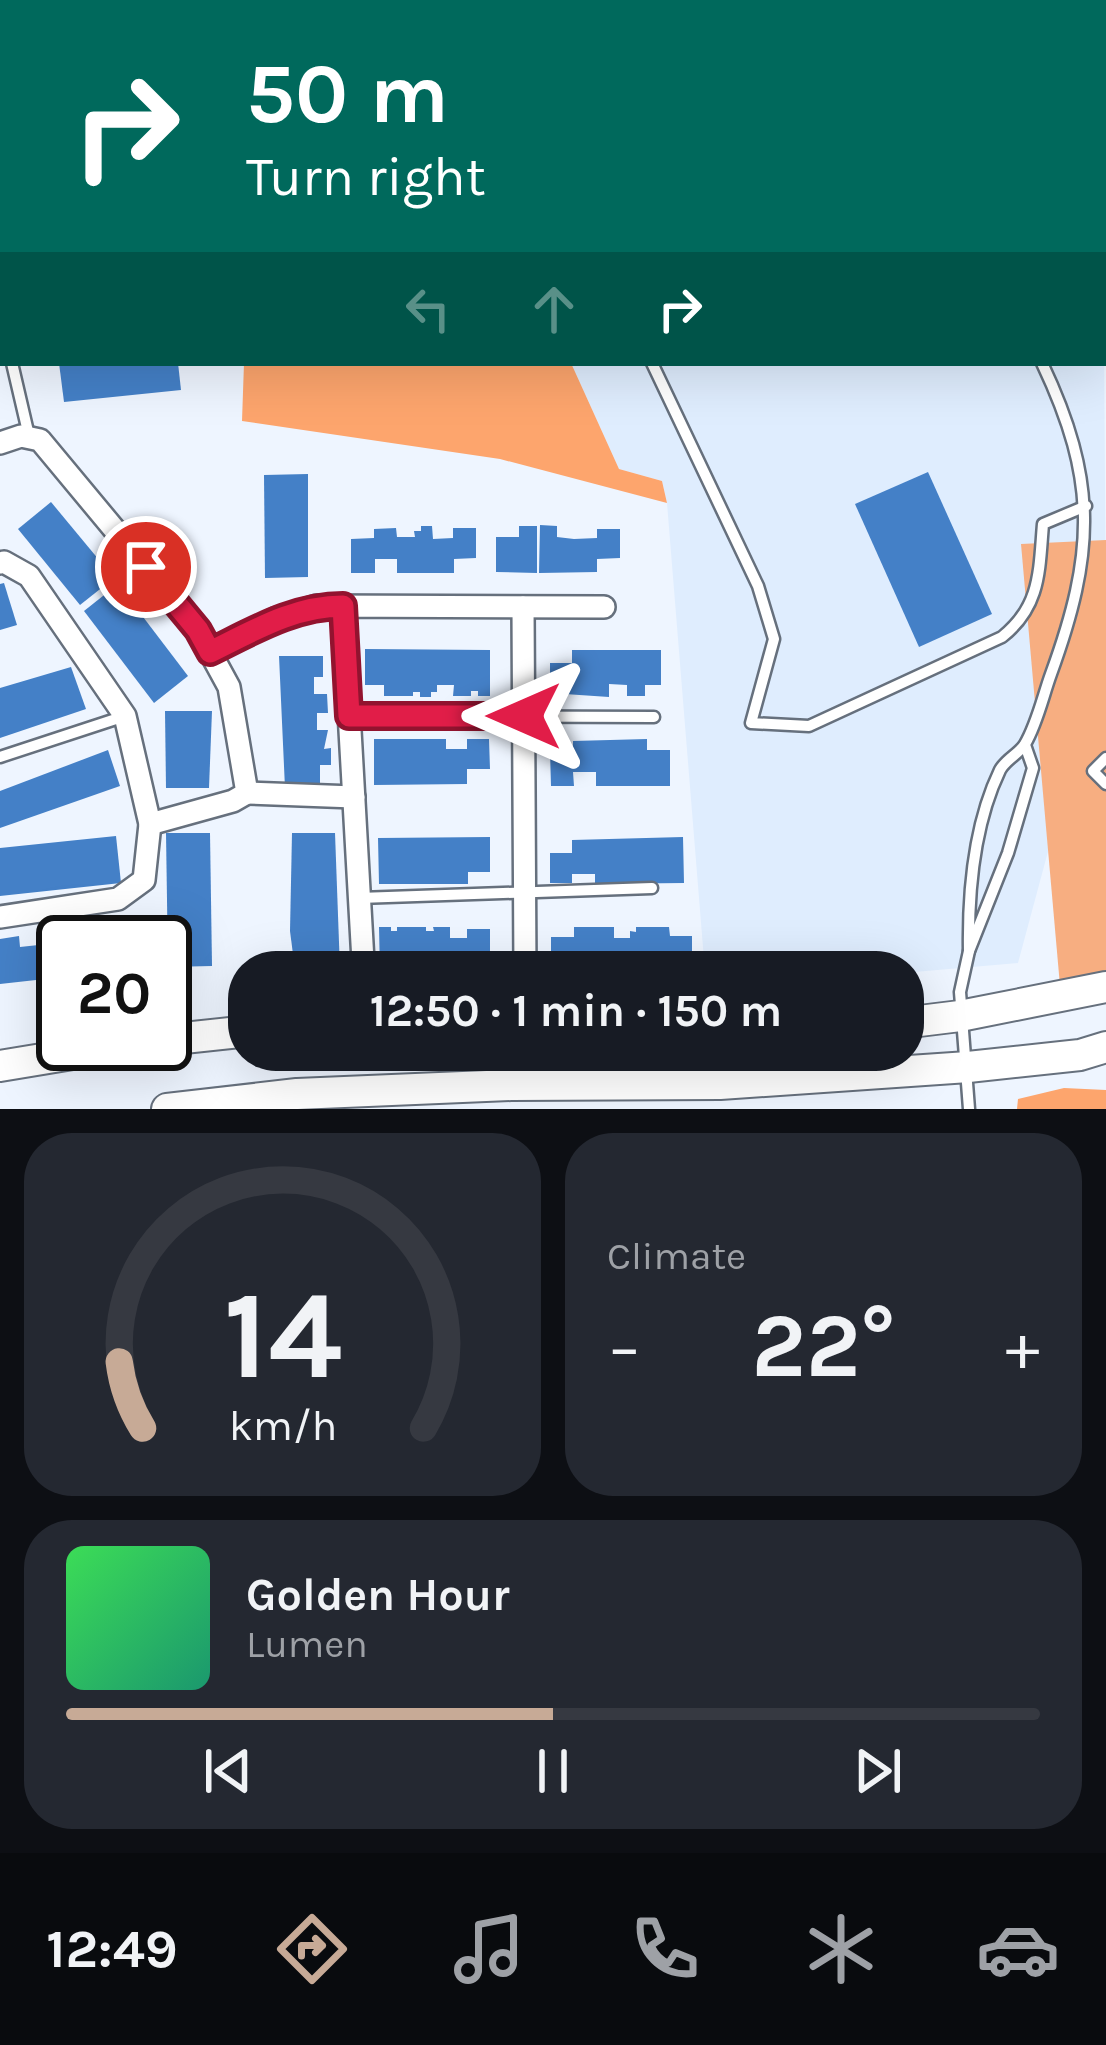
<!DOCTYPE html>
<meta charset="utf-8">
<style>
body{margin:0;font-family:Karla,sans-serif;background:#242831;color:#f1f3f6;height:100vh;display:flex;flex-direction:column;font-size:45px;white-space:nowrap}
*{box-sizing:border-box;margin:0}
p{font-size:39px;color:#9ea1a6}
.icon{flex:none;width:66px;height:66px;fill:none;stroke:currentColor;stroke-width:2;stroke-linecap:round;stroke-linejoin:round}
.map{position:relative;height:1109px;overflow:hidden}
.sheet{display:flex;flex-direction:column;gap:24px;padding:24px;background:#0d0f14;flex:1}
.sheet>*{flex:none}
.banner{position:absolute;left:0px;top:0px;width:1107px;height:366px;box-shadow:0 12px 48px #0002;background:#00695c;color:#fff;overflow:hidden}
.speed{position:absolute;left:36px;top:915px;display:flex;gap:24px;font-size:60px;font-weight:700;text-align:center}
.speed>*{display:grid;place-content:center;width:156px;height:156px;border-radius:50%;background:#171b24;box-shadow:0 12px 48px #0002;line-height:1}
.speed .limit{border:6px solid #111;border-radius:18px;background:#fff;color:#111}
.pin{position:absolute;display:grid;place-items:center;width:102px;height:102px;color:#fff;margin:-51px;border:6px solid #fff;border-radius:50%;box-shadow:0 3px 12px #0007}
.me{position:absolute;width:132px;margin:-66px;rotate:270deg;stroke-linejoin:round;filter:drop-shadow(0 0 9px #0008)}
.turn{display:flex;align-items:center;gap:42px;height:252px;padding:0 48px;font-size:54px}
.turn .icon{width:156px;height:156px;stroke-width:2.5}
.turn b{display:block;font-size:84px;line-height:102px}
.lanes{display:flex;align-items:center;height:114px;padding:0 48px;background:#0003;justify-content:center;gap:60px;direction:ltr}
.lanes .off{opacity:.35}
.big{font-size:90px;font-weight:700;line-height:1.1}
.sheet .widget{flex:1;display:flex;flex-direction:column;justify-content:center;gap:18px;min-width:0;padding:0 42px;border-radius:48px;background:#242831}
.sheet .dial{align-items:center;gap:0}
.dial svg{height:312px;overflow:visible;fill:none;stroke:#363941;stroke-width:7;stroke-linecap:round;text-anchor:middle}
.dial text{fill:#f1f3f6;stroke:none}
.song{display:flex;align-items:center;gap:36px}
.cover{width:144px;height:144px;border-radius:18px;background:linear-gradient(135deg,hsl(130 70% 55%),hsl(160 70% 35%))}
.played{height:12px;border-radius:6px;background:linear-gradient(90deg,#c7aa96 50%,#363941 50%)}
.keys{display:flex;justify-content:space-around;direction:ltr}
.heat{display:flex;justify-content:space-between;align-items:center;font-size:66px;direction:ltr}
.sheet .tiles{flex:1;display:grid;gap:24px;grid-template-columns:1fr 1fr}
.widget:last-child{grid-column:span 2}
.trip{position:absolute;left:228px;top:951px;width:696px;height:120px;border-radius:48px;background:#171b24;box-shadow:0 12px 48px #0002;font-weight:700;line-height:120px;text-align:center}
.menu{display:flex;height:192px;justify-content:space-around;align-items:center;background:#090b0e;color:#9ea1a6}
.menu .icon{width:84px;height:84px}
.menu .current{color:#c7aa96}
.menu b{font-size:54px;color:#f1f3f6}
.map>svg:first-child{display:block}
.built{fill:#dfedfe}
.green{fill:#f7ae81}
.forest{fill:#fda56d}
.building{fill:#4480c7}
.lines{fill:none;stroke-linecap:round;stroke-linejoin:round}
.service-casing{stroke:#66707d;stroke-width:15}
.minor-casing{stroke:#66707d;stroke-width:26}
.secondary-casing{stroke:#66707d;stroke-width:34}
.service{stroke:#fff;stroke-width:10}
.minor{stroke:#fff;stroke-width:21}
.secondary{stroke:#fff;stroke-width:30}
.route-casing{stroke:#92132f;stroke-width:30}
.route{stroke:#e11d48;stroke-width:21}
</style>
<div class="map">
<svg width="1106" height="1109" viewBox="0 0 1106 1109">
<rect width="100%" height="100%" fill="#eef5ff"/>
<g class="built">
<path d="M409,0H957L959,3H411Z"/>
<path d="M1104,335L1106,636L1018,963L903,973L705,972L667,503L662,481L619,469L571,363H1104Z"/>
</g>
<path class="green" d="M1106,540V995L1061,997L1021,544Z"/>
<g class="forest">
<path d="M244,363H571L619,469L662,481L667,503L500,459L242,421Z"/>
<path d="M1064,1088L1106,1090V1109H1017L1018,1099Z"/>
</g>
<g class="building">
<path d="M59,363H178L181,390L64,402Z"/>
<path d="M928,472L992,614L919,647L855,504Z"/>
<path d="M308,474V577L265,578L264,475Z"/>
<path d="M51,502L114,578L80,605L18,529Z"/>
<path d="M540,525L557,526V537L574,539L597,538V529H620V558L597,559V572L539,573Z"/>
<path d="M421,526H432L433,539L453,538V528H476V558L454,559V573H397V559H375V573H351V539L374,538V529L396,528L397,537H415L414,531H421Z"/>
<path d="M519,526H537V573L496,572V537H519Z"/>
<path d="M4,583L17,625L0,630V584Z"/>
<path d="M118,584L188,676L154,703L84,611Z"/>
<path d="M365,649L490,650V696H478V691H471V696H453L454,685H437V692H431V697H420V692H413V696H384V685H365Z"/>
<path d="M572,650H661V685H645V696H627V685L609,684V697L550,693V663H572Z"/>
<path d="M279,656H323V677H314V694H327L328,713H317V730H328L324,749L331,748V765H320V787L285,788Z"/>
<path d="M71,667L86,709L0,738V688Z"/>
<path d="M165,711H212L209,788H166Z"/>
<path d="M374,739H446V749H467V739H489L490,769H467V784L374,785Z"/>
<path d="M647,739V750H670V786H596V772H573L574,786H551L550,751H573V741Z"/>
<path d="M108,750L120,786L0,828V791Z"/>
<path d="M166,833H210L212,966L168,967Z"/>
<path d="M292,833H335L340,970H295L290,931Z"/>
<path d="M116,836L121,883L0,896V848Z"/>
<path d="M490,837V872H468V884H379L378,838Z"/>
<path d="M683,837L684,883L595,884V874H572V883H550V853H572V840Z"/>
<path d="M117,923L120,942H63V977L0,984V939L19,936L20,947L57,943L56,931Z"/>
<path d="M379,927H391V931H397V927H426V931H434L433,927H450V938H467V929H490V959L467,960V972H380Z"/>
<path d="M574,927H614V938H630V931L636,932V927H669L670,936H692V971H670L669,957H648V972H595V957H573L574,971H551V937H574Z"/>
</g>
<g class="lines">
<g class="service-casing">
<g id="service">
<path d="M76,0V3"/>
<path d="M484,0L485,3"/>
<path d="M873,0L875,3"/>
<path d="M0,241L3,294"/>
<path d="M12,363L29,436"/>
<path d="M652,363L758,586L774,639L751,723L809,726L1002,637C1041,606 1039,571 1043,524L1086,506"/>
<path d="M349,716L654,717"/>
<path d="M0,757L125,716"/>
<path d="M1106,758L1093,771L1106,784"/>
<path d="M359,898L652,888"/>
<path d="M969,951C968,892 974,824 1000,770C1006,759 1019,754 1025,744C1037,724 1043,696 1051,674C1095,553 1098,481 1042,363"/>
<path d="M969,1109L960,992L969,951L1008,853L1033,768L1025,745"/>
</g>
</g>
<g class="minor-casing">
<g id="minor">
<path d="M0,443L21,436L40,440L198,630L229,687L247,793L233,801L150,824"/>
<path d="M0,563L4,562L29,576L125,716L150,824L144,880L118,899L0,917"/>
<path d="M343,606L363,961"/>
<path d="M523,607L525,972"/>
<path d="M210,652L275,619L317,606L604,607"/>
<path d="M247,793L354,797"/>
</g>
</g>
<g class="secondary-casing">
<g id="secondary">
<path d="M903,1023L960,1016L1106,987"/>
<path d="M165,1040L249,1031"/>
<path d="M0,1066L133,1044"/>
<path d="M167,1109L297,1094L511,1085L720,1084L968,1067L1080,1055L1106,1047"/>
</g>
</g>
<use href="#service" class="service"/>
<use href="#minor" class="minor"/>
<use href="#secondary" class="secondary"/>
</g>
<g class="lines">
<g class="route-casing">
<path id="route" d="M146,567L198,630L210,652C253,631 294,606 343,606L349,716H524"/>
</g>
<use href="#route" class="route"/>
</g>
</svg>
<div class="speed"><div class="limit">20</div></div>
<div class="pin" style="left:146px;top:567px;background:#d93025"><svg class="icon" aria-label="arrive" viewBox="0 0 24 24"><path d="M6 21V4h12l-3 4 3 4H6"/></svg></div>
<svg class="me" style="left:524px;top:716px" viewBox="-20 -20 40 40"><path d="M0-17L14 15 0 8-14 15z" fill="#e11d48" stroke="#fff" stroke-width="4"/></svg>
<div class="trip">12:50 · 1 min · 150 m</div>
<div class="banner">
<div class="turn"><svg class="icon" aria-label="right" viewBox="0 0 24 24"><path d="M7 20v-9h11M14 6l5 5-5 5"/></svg><div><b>50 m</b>Turn right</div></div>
<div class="lanes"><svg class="icon off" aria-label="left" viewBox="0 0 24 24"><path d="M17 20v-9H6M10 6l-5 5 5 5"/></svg><svg class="icon off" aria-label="ahead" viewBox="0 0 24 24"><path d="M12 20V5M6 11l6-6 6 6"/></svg><svg class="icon" aria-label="right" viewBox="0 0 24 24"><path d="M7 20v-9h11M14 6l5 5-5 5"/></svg></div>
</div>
</div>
<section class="sheet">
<div class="tiles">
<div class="widget dial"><svg viewBox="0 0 100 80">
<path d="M14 69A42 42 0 1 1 86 69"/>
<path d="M14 69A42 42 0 0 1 8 52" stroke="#c7aa96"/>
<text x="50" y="56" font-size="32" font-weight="700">14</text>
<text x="50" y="72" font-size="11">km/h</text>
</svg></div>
<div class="widget"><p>Climate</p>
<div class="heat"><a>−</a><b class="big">22°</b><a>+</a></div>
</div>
<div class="widget">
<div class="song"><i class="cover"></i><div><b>Golden Hour</b><p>Lumen</p></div></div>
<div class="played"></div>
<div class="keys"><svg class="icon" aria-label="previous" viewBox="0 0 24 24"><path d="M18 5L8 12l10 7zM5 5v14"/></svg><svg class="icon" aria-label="pause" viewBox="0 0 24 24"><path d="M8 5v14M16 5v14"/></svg><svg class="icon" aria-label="next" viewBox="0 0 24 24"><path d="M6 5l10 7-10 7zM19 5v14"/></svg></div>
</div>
</div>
</section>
<nav class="menu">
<b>12:49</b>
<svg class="icon current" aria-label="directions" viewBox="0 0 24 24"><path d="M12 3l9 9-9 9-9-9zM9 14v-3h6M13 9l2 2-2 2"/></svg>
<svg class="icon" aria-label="music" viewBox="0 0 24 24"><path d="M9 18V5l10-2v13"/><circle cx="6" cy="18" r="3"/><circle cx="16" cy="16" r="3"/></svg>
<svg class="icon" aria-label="phone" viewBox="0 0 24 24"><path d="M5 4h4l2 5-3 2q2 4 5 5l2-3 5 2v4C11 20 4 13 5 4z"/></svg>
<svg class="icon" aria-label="climate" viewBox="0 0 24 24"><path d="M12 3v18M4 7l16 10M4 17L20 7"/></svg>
<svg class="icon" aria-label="car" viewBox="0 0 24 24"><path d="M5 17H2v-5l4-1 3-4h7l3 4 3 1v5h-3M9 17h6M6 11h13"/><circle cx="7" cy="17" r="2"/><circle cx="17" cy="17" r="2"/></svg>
</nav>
